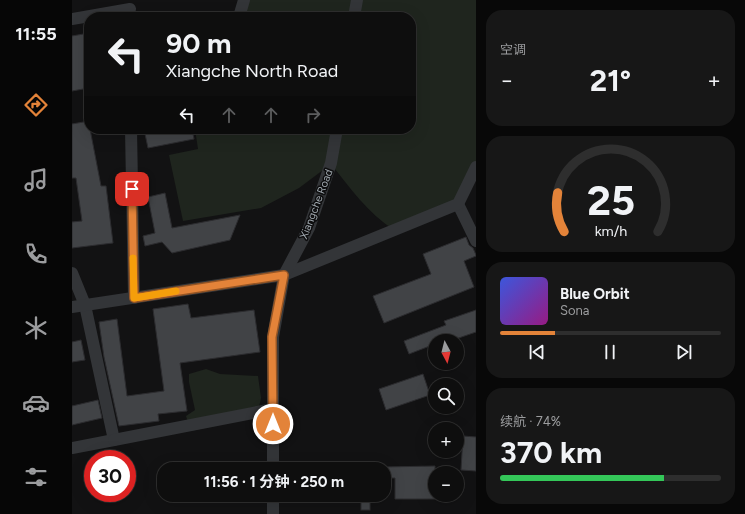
<!DOCTYPE html>
<html lang="zh">
<meta charset="utf-8">
<style>
body{margin:0;font-family:Figtree,"Noto Sans SC",sans-serif;background:#171717;color:#f1f3f6;height:100vh;display:flex;flex-direction:column;font-size:15px;white-space:nowrap}
*{box-sizing:border-box;margin:0}
p{font-size:13px;color:#9b9c9e}
.icon{flex:none;width:22px;height:22px;fill:none;stroke:currentColor;stroke-width:2;stroke-linecap:round;stroke-linejoin:round}
.map{position:relative;flex:1;overflow:hidden}
.side{display:flex;flex-direction:column;gap:10px;padding:10px;background:#080808;width:269px}
.side>*{flex:none}
.guide{position:absolute;left:12px;top:12px;width:332px;height:122px;border-radius:16px;box-shadow:0 4px 16px #0002,0 0 0 1px #2e2e2e;background:#0e0e0e;color:#f1f3f6;overflow:hidden}
.needle{width:26px;rotate:173deg}
.buttons{position:absolute;left:356px;top:334px;display:grid;gap:8px}
.buttons a{display:grid;place-items:center;width:36px;height:36px;border-radius:50%;background:#0e0e0e;box-shadow:0 4px 16px #0002,0 0 0 1px #2e2e2e;font-size:20px}
.speed{position:absolute;left:12px;top:450px;display:flex;gap:8px;font-size:20px;font-weight:700;text-align:center}
.speed>*{display:grid;place-content:center;width:52px;height:52px;border-radius:50%;background:#0e0e0e;box-shadow:0 4px 16px #0002,0 0 0 1px #2e2e2e;line-height:1}
.speed .limit{border:6px solid #d22;background:#fff;color:#111}
.pin{position:absolute;display:grid;place-items:center;width:34px;height:34px;color:#fff;margin:-17px;border-radius:8px;box-shadow:0 2px 6px #0006}
.me{position:absolute;width:44px;margin:-22px;rotate:0deg;stroke-linejoin:round;filter:drop-shadow(0 0 3px #0008)}
.turn{display:flex;align-items:center;gap:14px;height:84px;padding:0 16px;font-size:18px}
.turn .icon{width:52px;height:52px;stroke-width:2.5}
.turn b{display:block;font-size:28px;line-height:34px}
.lanes{display:flex;align-items:center;height:38px;padding:0 16px;background:#0003;justify-content:center;gap:20px;direction:ltr}
.lanes .off{opacity:.35}
.big{font-size:30px;font-weight:700;line-height:1.1}
.side .card{flex:1;display:flex;flex-direction:column;justify-content:center;gap:6px;min-width:0;padding:0 14px;border-radius:16px;background:#171717}
.side .dial{align-items:center;gap:0}
.dial svg{height:104px;overflow:visible;fill:none;stroke:#2e2e2e;stroke-width:7;stroke-linecap:round;text-anchor:middle}
.dial text{fill:#f1f3f6;stroke:none}
.song{display:flex;align-items:center;gap:12px}
.cover{width:48px;height:48px;border-radius:6px;background:linear-gradient(135deg,hsl(230 70% 55%),hsl(310 70% 35%))}
.played{height:4px;border-radius:2px;background:linear-gradient(90deg,#e38339 25%,#2e2e2e 25%)}
.keys{display:flex;justify-content:space-around;direction:ltr}
.heat{display:flex;justify-content:space-between;align-items:center;font-size:22px;direction:ltr}
.charge{height:6px;border-radius:3px;background:linear-gradient(90deg,#34c759 74%,#2e2e2e 0)}
.trip{position:absolute;left:85px;top:462px;width:234px;height:40px;border-radius:16px;background:#0e0e0e;box-shadow:0 4px 16px #0002,0 0 0 1px #2e2e2e;font-weight:700;line-height:40px;text-align:center}
main{display:flex;flex:1;min-height:0}
.tabs{display:flex;flex-direction:column;width:72px;justify-content:space-around;align-items:center;background:#060606;color:#9b9c9e}
.tabs .icon{width:28px;height:28px}
.tabs .on{color:#e38339}
.tabs b{font-size:18px;color:#f1f3f6}
.map>svg:first-child{display:block}
.green{fill:#1f251e}
.building{fill:#414346;stroke:#2c2c2f}
.lines{fill:none;stroke-linecap:round;stroke-linejoin:round}
.minor{stroke:#333538;stroke-width:12}
.route-casing{stroke:#945525;stroke-width:10}
.route{stroke:#e38339;stroke-width:7}
.slow{stroke:#f59e0b;stroke-width:7}
.labels{text-anchor:middle;stroke-width:3;stroke-linejoin:round;paint-order:stroke}
.street-label{font-size:11px;fill:#a4acb3;stroke:#0d0d0e}
</style>
<main>
<nav class="tabs">
<b>11:55</b>
<svg class="icon on" aria-label="directions" viewBox="0 0 24 24"><path d="M12 3l9 9-9 9-9-9zM9 14v-3h6M13 9l2 2-2 2"/></svg>
<svg class="icon" aria-label="music" viewBox="0 0 24 24"><path d="M9 18V5l10-2v13"/><circle cx="6" cy="18" r="3"/><circle cx="16" cy="16" r="3"/></svg>
<svg class="icon" aria-label="phone" viewBox="0 0 24 24"><path d="M5 4h4l2 5-3 2q2 4 5 5l2-3 5 2v4C11 20 4 13 5 4z"/></svg>
<svg class="icon" aria-label="climate" viewBox="0 0 24 24"><path d="M12 3v18M4 7l16 10M4 17L20 7"/></svg>
<svg class="icon" aria-label="car" viewBox="0 0 24 24"><path d="M5 17H2v-5l4-1 3-4h7l3 4 3 1v5h-3M9 17h6M6 11h13"/><circle cx="7" cy="17" r="2"/><circle cx="17" cy="17" r="2"/></svg>
<svg class="icon" aria-label="filters" viewBox="0 0 24 24"><path d="M4 7h16M4 17h16"/><circle cx="9" cy="7" r="2"/><circle cx="15" cy="17" r="2"/></svg>
</nav>
<div class="map">
<svg width="404" height="514" viewBox="0 0 404 514">
<rect width="100%" height="100%" fill="#121213"/>
<g class="green">
<path d="M177,0H404V167L386,204L322,230C296,213 278,188 259,164L227,188L189,208L111,221L97,155L126,149L123,129H339V17H171Z"/>
<path d="M134,369L148,374L186,376L189,398L185,417L119,431L114,416L123,410L117,382V374Z"/>
</g>
<g class="building">
<path d="M17,33V88L0,91V36Z"/>
<path d="M17,121V129H18L29,186H34L41,243L0,248V222L10,221L4,178H0V124Z"/>
<path d="M72,129H120L122,139L76,148Z"/>
<path d="M93,193L100,228L168,215L158,240L100,253L90,242L73,246L71,236L83,233L76,197Z"/>
<path d="M394,237L397,245L401,248L404,255V256L392,261L402,287L312,323L301,296L359,274L351,254Z"/>
<path d="M116,304L119,318L182,310L188,352L108,363L115,411L86,414L87,421L47,426L32,357L27,322L45,319L55,396L92,391L81,309Z"/>
<path d="M404,310V332L378,341H363V344L337,354L332,341L374,325L372,321Z"/>
<path d="M9,340L13,360L0,362V342Z"/>
<path d="M351,374L358,395L314,410L307,389Z"/>
<path d="M26,400L30,418L0,425V406Z"/>
<path d="M391,436L404,437V471L389,470Z"/>
<path d="M363,466V499H323V478H312V467Z"/>
<rect x="289" y="495" width="9" height="15"/>
</g>
<g class="lines">
<g class="minor">
<path d="M167,17L172,0"/>
<path d="M282,17L285,0"/>
<path d="M0,19L58,9"/>
<path d="M59,129L62,298"/>
<path d="M386,204L404,241"/>
<path d="M0,273L13,305L42,440L0,448"/>
<path d="M0,307L212,275L386,204L404,167"/>
<path d="M42,440L201,409"/>
<path d="M201,469V337L212,275L237,228L259,163L265,129"/>
<path d="M201,495V514"/>
</g>
</g>
<g class="lines">
<g class="route-casing">
<path id="route" d="M60,189L62,298L212,275L200,337L201,424"/>
</g>
<use href="#route" class="route"/>
<path class="slow" d="M61,258L62,298L104,291"/>
</g>
<g class="labels">
<g class="street-label">
<text transform="translate(244 204) rotate(-69)" y="4">Xiangche Road</text>
</g>
</g>
</svg>
<div class="buttons">
<a><svg class="needle" viewBox="-14 -14 28 28"><path d="M0-13l5 13h-10z" fill="#e53935"/><path d="M0 13l5-13h-10z" fill="#9b9c9e"/></svg></a>
<a><svg class="icon" aria-label="search" viewBox="0 0 24 24"><circle cx="10" cy="10" r="6"/><path d="M15 15l6 6"/></svg></a>
<a>+</a>
<a>−</a>
</div>
<div class="speed"><div class="limit">30</div></div>
<div class="pin" style="left:60px;top:189px;background:#d93025"><svg class="icon" aria-label="arrive" viewBox="0 0 24 24"><path d="M6 21V4h12l-3 4 3 4H6"/></svg></div>
<svg class="me" style="left:201px;top:424px" viewBox="-20 -20 40 40"><circle r="17" fill="#e38339" stroke="#fff" stroke-width="3"/><path d="M0-11L8 9 0 5-8 9z" fill="#fff"/></svg>
<div class="trip">11:56 · 1 分钟 · 250 m</div>
<div class="guide">
<div class="turn"><svg class="icon" aria-label="left" viewBox="0 0 24 24"><path d="M17 20v-9H6M10 6l-5 5 5 5"/></svg><div><b>90 m</b>Xiangche North Road</div></div>
<div class="lanes"><svg class="icon" aria-label="left" viewBox="0 0 24 24"><path d="M17 20v-9H6M10 6l-5 5 5 5"/></svg><svg class="icon off" aria-label="ahead" viewBox="0 0 24 24"><path d="M12 20V5M6 11l6-6 6 6"/></svg><svg class="icon off" aria-label="ahead" viewBox="0 0 24 24"><path d="M12 20V5M6 11l6-6 6 6"/></svg><svg class="icon off" aria-label="right" viewBox="0 0 24 24"><path d="M7 20v-9h11M14 6l5 5-5 5"/></svg></div>
</div>
</div>
<section class="side">
<div class="card"><p>空调</p>
<div class="heat"><a>−</a><b class="big">21°</b><a>+</a></div>
</div>
<div class="card dial"><svg viewBox="0 0 100 80">
<path d="M14 69A42 42 0 1 1 86 69"/>
<path d="M14 69A42 42 0 0 1 9 39" stroke="#e38339"/>
<text x="50" y="56" font-size="32" font-weight="700">25</text>
<text x="50" y="72" font-size="11">km/h</text>
</svg></div>
<div class="card">
<div class="song"><i class="cover"></i><div><b>Blue Orbit</b><p>Sona</p></div></div>
<div class="played"></div>
<div class="keys"><svg class="icon" aria-label="previous" viewBox="0 0 24 24"><path d="M18 5L8 12l10 7zM5 5v14"/></svg><svg class="icon" aria-label="pause" viewBox="0 0 24 24"><path d="M8 5v14M16 5v14"/></svg><svg class="icon" aria-label="next" viewBox="0 0 24 24"><path d="M6 5l10 7-10 7zM19 5v14"/></svg></div>
</div>
<div class="card"><p>续航 · 74%</p><b class="big">370 km</b><div class="charge"></div></div>
</section>
</main>
